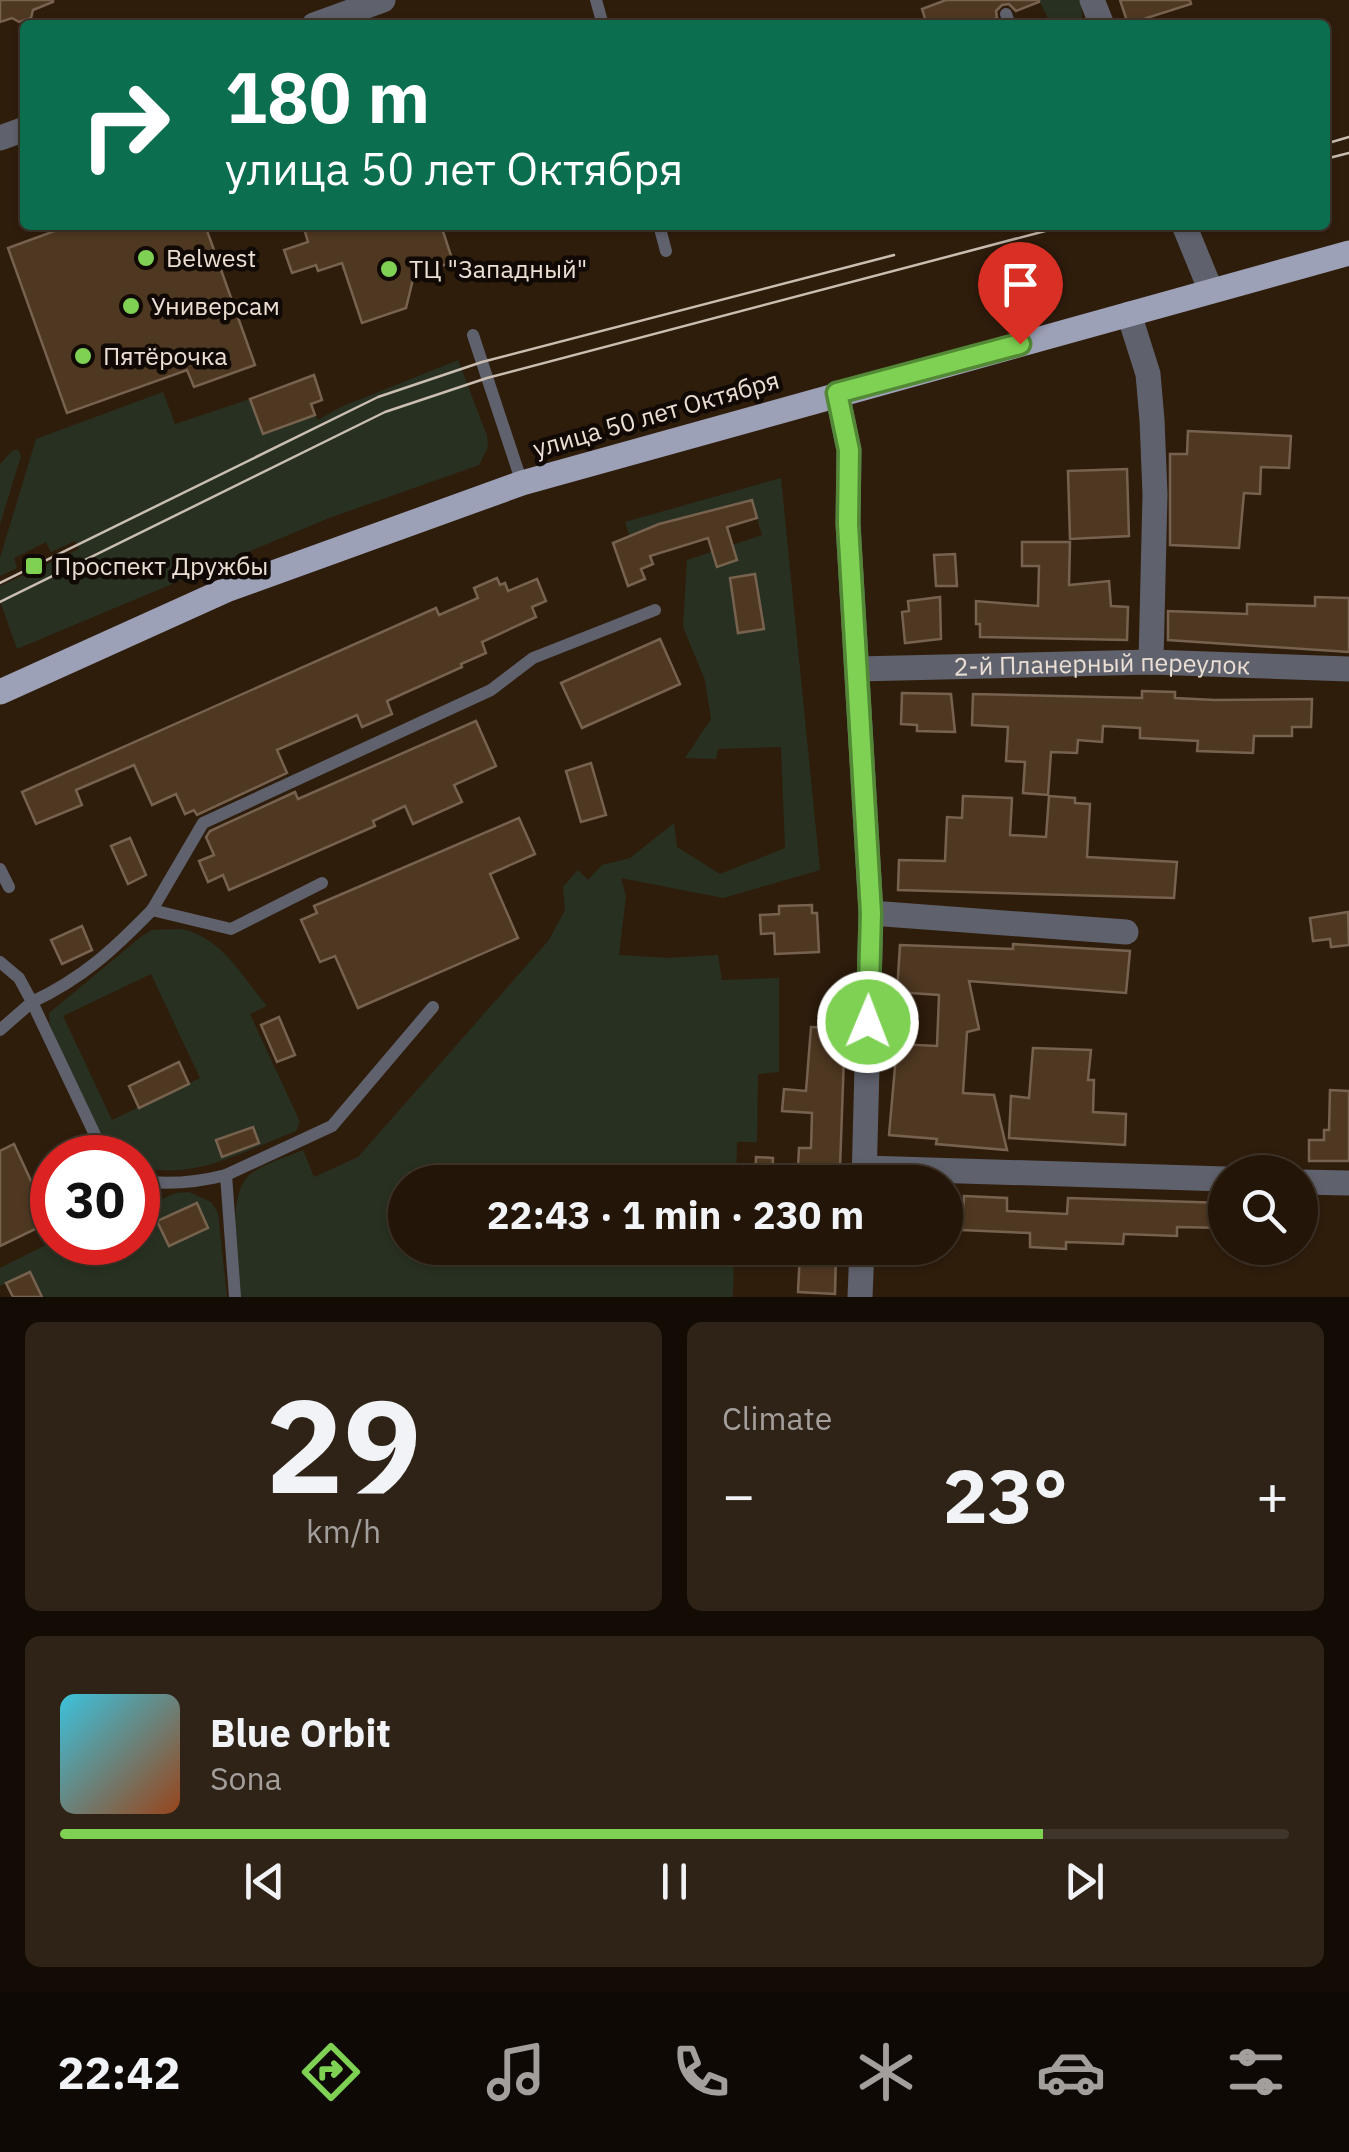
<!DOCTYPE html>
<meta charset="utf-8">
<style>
body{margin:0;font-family:"IBM Plex Sans",sans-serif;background:#2f2317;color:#f1f3f6;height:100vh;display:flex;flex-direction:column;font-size:38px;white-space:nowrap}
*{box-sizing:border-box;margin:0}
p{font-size:32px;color:#a39f9c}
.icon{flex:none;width:55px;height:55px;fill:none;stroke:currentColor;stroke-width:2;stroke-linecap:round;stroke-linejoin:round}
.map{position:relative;height:1297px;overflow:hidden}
.panel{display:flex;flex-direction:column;gap:25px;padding:25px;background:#130c05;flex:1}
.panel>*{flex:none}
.hud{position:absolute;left:20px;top:20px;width:1310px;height:210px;border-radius:10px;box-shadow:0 2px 8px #0004,0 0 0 2px #40352a;background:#0b6e4f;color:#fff;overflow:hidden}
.fabs{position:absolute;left:1208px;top:1155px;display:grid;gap:20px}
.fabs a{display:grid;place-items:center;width:110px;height:110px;border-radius:50%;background:#231609;box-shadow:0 2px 8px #0004,0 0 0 2px #40352a;font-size:50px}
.speed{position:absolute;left:30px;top:1135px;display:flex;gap:20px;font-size:50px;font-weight:700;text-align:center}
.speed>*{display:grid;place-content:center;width:130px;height:130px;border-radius:50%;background:#231609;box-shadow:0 2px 8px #0004,0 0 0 2px #40352a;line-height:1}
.speed .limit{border:15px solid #d22;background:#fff;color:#111}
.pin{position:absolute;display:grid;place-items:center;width:85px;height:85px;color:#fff;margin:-102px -42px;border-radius:50% 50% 50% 0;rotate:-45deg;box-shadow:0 0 10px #0007}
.pin .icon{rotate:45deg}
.me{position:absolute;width:110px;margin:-55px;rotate:1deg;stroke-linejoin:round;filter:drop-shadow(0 0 8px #0008)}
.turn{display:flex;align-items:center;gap:35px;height:210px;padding:0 40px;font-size:45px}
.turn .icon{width:130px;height:130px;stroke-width:2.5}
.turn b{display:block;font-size:70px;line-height:85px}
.big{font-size:75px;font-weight:800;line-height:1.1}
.panel .tile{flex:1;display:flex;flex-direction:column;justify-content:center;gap:15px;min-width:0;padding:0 35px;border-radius:15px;background:#2f2317}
.panel .dial{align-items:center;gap:0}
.dial b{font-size:130px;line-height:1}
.song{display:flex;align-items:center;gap:30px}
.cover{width:120px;height:120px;border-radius:15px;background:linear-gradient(135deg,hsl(190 70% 55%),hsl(20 70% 35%))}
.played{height:10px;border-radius:5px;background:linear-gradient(90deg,#7ed153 80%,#40352a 80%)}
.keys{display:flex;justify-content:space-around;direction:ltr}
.heat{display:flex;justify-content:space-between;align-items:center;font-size:55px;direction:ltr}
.panel .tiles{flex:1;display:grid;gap:25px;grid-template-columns:1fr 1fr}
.tile:last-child{grid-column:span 2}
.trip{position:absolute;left:388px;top:1165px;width:575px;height:100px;border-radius:50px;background:#231609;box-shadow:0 2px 8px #0004,0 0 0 2px #40352a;font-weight:800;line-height:100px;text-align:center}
.dock{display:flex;height:160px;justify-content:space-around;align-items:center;background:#0e0904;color:#a39f9c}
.dock .icon{width:70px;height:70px}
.dock .active{color:#7ed153}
.dock b{font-size:45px;color:#f1f3f6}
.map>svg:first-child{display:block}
.green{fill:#283121;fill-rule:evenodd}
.building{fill:#4f3821;stroke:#77624f;stroke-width:2.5}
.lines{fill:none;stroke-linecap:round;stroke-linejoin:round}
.lane{stroke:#5f616c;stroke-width:12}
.street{stroke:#5f616c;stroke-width:25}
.primary{stroke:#9da1b7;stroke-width:25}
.tram{stroke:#cabdb1;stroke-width:2.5}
.route-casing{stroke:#528836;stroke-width:25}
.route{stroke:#7ed153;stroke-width:18}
.poi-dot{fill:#7ed153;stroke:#110904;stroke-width:4}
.labels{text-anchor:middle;stroke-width:9;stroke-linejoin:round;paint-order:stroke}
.poi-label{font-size:25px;fill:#ebdfd4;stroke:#110904;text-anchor:start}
.street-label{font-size:25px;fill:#ebdfd4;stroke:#110904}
</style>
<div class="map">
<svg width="1349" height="1297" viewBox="0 0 1349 1297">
<rect width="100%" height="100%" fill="#2f1d0c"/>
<g class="green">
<path d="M1039,0H1081L1082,16L1077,25H1051Z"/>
<path d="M458,360L487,436L488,447L479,465L329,518L17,649L0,601V586L79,549L75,541L51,552L46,542L14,558L17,568L0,576V558L36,439L163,392L175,424L250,399L264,434L315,415L318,420L341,407Z"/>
<path d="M13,450H18L21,456L0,524V464Z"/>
<path d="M781,478L820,870L723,898L621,878L626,896L619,955L668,958L718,955L722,980L779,978V1072L758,1074L757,1142H737L736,1182H405V1248H734L733,1297H240C239,1267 224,1192 252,1173C266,1163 287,1157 303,1150L314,1177L358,1157L549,940L565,910L563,887L578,870L588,880L602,865L630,858L674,823L677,847L720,874L785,848L781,747L718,749L716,759L685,758L711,719L705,680L683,627L687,560L762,535L752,501L680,521L678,518L630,537L625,522Z"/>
<path d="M181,929C220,936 242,976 267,1006L250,1014L300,1122L296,1131C248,1149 189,1184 138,1165V1158L118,1157L104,1146L50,1025L49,1013L142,936L152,930ZM151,974L200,1078L112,1120L63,1016Z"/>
<path d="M189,1192L211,1202L218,1213L227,1297H43L30,1272L0,1286V1268L52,1242H138V1209L176,1193Z"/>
</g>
<g class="building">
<path d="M0,0H53V2L33,10L31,18L19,22L12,18L0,22Z"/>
<path d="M946,0H1039V2L1016,11L1009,4L1002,5L996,11L997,18L977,25H927L922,9Z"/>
<path d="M1120,0H1190L1191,4L1128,24Z"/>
<path d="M71,225H205L255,365L194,387L187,370L67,413L8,248Z"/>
<path d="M303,225H441L453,262L414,275L406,308L362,323L342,263L318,271L316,265L292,273L284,250L308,242Z"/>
<path d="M314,375L322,400L311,404L315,415L263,434L250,399Z"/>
<path d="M1188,431L1291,436L1289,468L1261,467L1260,494L1244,493L1239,548L1170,545V454H1187Z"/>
<path d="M1127,469L1129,536L1070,539L1068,471Z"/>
<path d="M752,500L757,518L727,527L737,560L717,567L708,538L650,556L653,564L641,569L645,579L628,586L613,543L659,524Z"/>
<path d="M1022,542H1070L1069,585L1109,581L1111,606L1128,607L1127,640L980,637V624H976V601L1038,606L1039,566H1022Z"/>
<path d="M955,554L957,586H936L934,555Z"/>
<path d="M755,574L764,629L738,633L730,578Z"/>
<path d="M497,578L500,585L505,583L508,591L537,579L546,601L532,607L536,617L482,642L486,653L461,664L462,667L387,701L392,714L362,727L357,715L277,750L287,773L197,815L194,810L185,814L176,794L152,805L134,765L76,790L82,805L36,824L22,792L436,608L439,615L478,598L474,588Z"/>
<path d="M940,597L941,639L905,643L902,612L909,611L908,601Z"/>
<path d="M1315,597L1349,598V652L1168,640V611L1247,614V604L1315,606Z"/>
<path d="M660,639L680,684L582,728L561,683Z"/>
<path d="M1142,691L1175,692V698L1215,700L1312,699L1311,727H1292V736H1254L1253,753L1197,751L1198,741L1140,738V728L1103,726L1102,742L1078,740L1077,753L1051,752L1048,795L1023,793L1025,762L1006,761L1008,727L972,725L973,694L1142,698Z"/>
<path d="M902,693L951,694L955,732L917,731V725L901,724Z"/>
<path d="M476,721L496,766L454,785L462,802L413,824L405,806L373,821L375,826L229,890L223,875L208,882L199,861L214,855L206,837L210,831L295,792L298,799Z"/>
<path d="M591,763L606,815L581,822L566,771Z"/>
<path d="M963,796L1012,798L1010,835L1046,837L1049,796L1075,798V803L1090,804L1087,857L1177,862L1174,898L898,890L899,860L945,861L947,817L962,818Z"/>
<path d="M519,818L535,854L490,874L518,938L358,1008L335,956L320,962L301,920L317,913L314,906Z"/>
<path d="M130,838L146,875L128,884L111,846Z"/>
<path d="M812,905V913H817L819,952L775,954L774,933L761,934L760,915L779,914V906Z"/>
<path d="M1348,912L1349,945L1331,947L1330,939L1313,941L1310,918Z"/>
<path d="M82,926L92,950L62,964L51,940Z"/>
<path d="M1013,944L1130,951L1126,993L969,981L979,1029L967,1032L963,1093L994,1095L1007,1150L936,1144L937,1139L889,1135L897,1044L937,1046L939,995L897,992L900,945L1013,949Z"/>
<path d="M279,1017L295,1055L277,1062L261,1025Z"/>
<path d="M811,1027L845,1028L840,1168L798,1167L799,1148H811L812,1113L782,1111L784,1089L806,1091Z"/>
<path d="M1033,1048L1091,1050L1088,1080H1094L1093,1112L1126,1114L1125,1145L1009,1138L1011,1096L1029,1098Z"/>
<path d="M179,1062L189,1084L139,1108L129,1086Z"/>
<path d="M1330,1090L1349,1091V1161H1309V1140H1324V1130H1329Z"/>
<path d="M253,1127L259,1143L222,1157L216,1140Z"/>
<path d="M14,1144L50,1222L0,1246V1151Z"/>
<path d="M756,1157L773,1158L772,1182H755Z"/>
<path d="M964,1196L1007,1198V1211L1067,1214L1068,1198L1225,1203V1228L1177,1227V1236L1124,1234L1123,1244L1066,1242V1249L1030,1247V1233L962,1230Z"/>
<path d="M197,1203L208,1228L169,1246L157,1221Z"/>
<path d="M800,1252L836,1253L835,1294L798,1292Z"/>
<path d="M30,1272L42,1297H13L6,1283Z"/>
</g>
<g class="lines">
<g class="lane">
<path d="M596,0L603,25"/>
<path d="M1006,14L1010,25"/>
<path d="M659,225L666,251"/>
<path d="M473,335L522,483"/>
<path d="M0,869L9,887"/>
<path d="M152,910L203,823L491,690L533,658L655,610"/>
<path d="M0,962L19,978L32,1002L0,1030"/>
<path d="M106,1158L32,1002C83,978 113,950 152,910L231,929L322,883"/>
<path d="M226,1175L332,1126L433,1007"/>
<path d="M138,1181C169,1185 195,1183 226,1175L235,1297"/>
</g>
<g class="street">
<path d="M1092,0L1102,25"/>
<path d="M314,25L383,0"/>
<path d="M0,138L25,129"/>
<path d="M1184,225L1211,291"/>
<path d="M1129,314L1148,374L1152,420L1155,494L1151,662"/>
<path d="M837,393L849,450L848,524L871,913L864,1182"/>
<path id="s1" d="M857,669L1151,662L1349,669"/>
<path d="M871,913L1126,932"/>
<path d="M865,1168L1225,1179"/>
<path d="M1300,1182L1349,1183"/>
<path d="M860,1297L862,1248"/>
</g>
<path class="primary" d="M0,692L226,590L522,483L1349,253"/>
<g class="tram">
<path d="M1325,144L1349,137"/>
<path d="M1325,159L1349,153"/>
<path d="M0,583L378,397L482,362L894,255"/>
<path d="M0,602L385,412L487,378L1068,225"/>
</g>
</g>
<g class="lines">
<g class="route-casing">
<path id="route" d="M868,1022L871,913L848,524L849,450L837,393L1020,344"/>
</g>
<use href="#route" class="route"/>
</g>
<g class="poi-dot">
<circle cx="146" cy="258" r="10"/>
<circle cx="389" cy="269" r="10"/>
<circle cx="131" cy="306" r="10"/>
<circle cx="83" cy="356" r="10"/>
<rect x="24" y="556" width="20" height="20" rx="5"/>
</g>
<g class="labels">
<g class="poi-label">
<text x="166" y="267">Belwest</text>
<text x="409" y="278">ТЦ "Западный"</text>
<text x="151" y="315">Универсам</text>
<text x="103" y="365">Пятёрочка</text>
<text x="54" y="575">Проспект Дружбы</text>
</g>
<g class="street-label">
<text transform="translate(656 414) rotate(-16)" y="9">улица 50 лет Октября</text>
<text dy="9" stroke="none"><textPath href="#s1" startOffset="245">2-й Планерный переулок</textPath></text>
</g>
</g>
</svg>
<div class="fabs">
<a><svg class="icon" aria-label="search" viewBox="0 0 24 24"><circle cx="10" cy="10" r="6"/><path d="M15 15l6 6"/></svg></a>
</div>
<div class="speed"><div class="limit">30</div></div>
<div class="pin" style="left:1020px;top:344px;background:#d93025"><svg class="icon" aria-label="arrive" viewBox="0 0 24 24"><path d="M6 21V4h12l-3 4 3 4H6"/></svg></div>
<svg class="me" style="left:868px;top:1022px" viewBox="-20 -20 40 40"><circle r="17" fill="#7ed153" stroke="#fff" stroke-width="3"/><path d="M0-11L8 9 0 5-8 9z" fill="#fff"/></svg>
<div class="trip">22:43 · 1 min · 230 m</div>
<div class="hud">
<div class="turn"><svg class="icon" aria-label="right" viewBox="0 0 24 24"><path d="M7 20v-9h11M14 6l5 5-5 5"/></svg><div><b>180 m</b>улица 50 лет Октября</div></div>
</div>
</div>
<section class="panel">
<div class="tiles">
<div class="tile dial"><b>29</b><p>km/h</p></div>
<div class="tile"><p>Climate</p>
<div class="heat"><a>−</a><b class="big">23°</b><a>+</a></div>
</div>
<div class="tile">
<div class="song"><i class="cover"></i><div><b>Blue Orbit</b><p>Sona</p></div></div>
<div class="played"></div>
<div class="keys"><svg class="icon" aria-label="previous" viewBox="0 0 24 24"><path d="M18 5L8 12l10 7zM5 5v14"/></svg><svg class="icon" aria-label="pause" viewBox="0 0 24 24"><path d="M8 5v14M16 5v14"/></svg><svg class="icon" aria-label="next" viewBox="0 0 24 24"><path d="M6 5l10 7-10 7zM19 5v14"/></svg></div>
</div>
</div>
</section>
<nav class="dock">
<b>22:42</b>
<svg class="icon active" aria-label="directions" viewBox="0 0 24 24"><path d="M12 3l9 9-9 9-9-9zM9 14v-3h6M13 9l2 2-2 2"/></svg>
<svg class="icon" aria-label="music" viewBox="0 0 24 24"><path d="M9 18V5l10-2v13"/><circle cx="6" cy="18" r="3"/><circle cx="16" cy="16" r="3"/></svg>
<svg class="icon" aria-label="phone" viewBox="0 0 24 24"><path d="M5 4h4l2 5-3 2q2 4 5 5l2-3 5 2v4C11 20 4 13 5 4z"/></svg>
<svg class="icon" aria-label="climate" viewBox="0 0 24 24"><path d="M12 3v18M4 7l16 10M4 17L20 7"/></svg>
<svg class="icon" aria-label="car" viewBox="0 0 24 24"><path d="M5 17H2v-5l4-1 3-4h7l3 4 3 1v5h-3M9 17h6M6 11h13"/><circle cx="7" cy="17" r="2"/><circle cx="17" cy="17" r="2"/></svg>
<svg class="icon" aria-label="filters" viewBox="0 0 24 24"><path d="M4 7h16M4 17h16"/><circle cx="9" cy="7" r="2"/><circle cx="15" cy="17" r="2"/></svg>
</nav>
